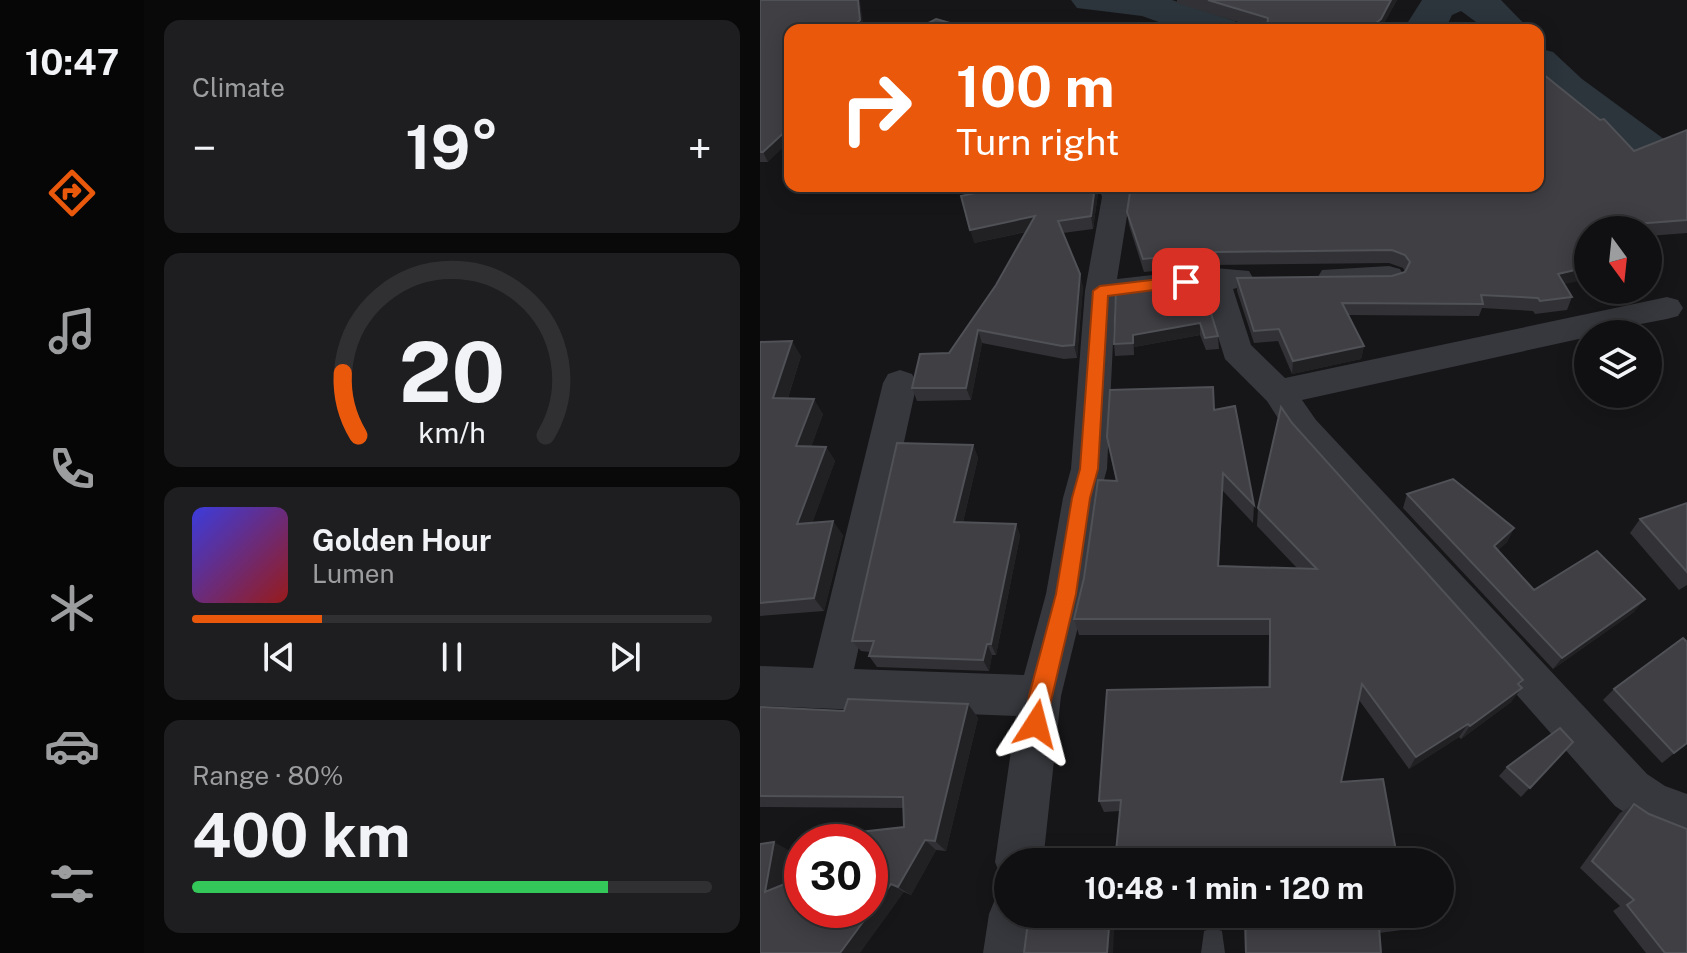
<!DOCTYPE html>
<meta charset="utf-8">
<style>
body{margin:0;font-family:"Public Sans",sans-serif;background:#1e1e20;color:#f1f3f6;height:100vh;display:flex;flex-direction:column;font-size:30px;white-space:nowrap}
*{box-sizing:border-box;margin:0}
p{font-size:26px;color:#9c9d9f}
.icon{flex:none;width:44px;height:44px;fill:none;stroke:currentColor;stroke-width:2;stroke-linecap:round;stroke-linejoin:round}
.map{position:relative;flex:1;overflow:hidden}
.drawer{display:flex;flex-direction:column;gap:20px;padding:20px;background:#09090a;width:616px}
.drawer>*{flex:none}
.top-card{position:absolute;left:24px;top:24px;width:760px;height:168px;border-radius:16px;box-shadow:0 4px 20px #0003,0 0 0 2px #303032;background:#ea580c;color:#fff;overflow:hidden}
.needle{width:52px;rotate:165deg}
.fabs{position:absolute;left:814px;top:216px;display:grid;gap:16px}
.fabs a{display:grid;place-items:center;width:88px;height:88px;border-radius:50%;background:#101012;box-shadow:0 4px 20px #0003,0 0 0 2px #303032;font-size:40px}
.speed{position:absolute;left:24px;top:824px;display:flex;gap:16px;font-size:40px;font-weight:700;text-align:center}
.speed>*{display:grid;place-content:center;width:104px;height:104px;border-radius:50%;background:#101012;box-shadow:0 4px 20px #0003,0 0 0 2px #303032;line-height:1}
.speed .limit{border:12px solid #d22;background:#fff;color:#111}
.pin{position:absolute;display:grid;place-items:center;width:68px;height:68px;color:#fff;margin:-34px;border-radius:16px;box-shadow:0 4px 12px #0006}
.me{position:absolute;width:88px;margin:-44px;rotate:9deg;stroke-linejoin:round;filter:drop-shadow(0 0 6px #0008)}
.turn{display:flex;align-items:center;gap:28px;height:168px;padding:0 40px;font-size:36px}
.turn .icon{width:104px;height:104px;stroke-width:2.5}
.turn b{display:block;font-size:56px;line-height:68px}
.big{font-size:60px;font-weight:700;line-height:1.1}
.drawer .widget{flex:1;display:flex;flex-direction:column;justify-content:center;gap:12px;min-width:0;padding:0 28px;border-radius:16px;background:#1e1e20}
.drawer .dial{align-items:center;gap:0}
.dial svg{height:208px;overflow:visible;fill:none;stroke:#303032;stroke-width:7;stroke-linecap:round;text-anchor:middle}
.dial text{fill:#f1f3f6;stroke:none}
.song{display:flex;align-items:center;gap:24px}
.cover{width:96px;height:96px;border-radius:12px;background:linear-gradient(135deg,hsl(240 70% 55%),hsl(0 70% 35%))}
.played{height:8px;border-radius:4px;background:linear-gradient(90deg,#ea580c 25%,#303032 25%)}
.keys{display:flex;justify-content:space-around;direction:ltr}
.heat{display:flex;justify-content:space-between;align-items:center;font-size:44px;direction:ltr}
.charge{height:12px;border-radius:6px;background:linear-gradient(90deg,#34c759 80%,#303032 0)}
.trip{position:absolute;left:234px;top:848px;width:460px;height:80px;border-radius:40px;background:#101012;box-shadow:0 4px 20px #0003,0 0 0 2px #303032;font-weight:700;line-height:80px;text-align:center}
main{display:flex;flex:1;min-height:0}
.menu{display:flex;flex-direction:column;width:144px;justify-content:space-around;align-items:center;background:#060607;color:#9c9d9f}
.menu .icon{width:56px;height:56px}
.menu .selected{color:#ea580c}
.menu b{font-size:36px;color:#f1f3f6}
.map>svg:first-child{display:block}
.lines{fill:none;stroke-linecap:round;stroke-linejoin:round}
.river{fill:#2c353c;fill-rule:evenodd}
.lane{fill:#37383d;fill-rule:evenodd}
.street{fill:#37383d;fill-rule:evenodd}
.wall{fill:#323236}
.shaded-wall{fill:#212124}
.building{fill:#3f3f44;stroke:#4f5156;stroke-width:2}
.route{fill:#ea580c;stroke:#983908;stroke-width:2}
</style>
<main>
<nav class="menu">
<b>10:47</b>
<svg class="icon selected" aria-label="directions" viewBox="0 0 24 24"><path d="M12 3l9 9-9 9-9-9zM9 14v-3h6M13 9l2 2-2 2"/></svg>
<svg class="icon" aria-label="music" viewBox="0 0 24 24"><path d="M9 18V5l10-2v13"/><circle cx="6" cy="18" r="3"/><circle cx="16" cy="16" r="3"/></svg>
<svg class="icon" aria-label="phone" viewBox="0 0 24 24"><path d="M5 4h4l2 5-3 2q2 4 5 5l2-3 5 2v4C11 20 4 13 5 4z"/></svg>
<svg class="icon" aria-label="climate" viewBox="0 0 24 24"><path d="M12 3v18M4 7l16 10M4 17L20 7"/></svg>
<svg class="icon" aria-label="car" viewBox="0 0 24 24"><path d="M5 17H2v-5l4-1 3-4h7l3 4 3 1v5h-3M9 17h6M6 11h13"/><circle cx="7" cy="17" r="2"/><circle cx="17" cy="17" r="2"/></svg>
<svg class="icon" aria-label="filters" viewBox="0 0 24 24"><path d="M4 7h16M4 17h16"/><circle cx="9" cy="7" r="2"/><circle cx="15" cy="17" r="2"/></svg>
</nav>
<section class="drawer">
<div class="widget"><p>Climate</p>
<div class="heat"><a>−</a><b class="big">19°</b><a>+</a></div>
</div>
<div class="widget dial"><svg viewBox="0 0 100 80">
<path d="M14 69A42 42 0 1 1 86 69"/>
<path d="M14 69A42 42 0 0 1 8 45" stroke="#ea580c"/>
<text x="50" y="56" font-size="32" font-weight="700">20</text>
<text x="50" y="72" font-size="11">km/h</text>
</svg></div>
<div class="widget">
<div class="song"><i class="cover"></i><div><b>Golden Hour</b><p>Lumen</p></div></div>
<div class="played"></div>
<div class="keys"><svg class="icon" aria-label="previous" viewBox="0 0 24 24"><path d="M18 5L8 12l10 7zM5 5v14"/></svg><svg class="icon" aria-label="pause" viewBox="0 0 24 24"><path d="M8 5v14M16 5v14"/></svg><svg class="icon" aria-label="next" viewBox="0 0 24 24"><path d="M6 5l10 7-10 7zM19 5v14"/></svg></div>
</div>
<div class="widget"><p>Range · 80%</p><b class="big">400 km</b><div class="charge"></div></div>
</section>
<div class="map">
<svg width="927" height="953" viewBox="0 0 927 953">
<rect width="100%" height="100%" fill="#161618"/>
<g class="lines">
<g class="river">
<path d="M311,0H412L475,21L481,30H421L382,16L317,8Z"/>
<path d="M662,0H741L770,30H727L701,11L692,15L685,30H643Z"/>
<path d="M778,48L793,52L822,79L927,156V194L910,190L790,97L778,85Z"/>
</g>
<path class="lane" d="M453,928L462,931L465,953H441L444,931Z"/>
<g class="street">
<path d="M339,186H367L370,197L357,279L455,268L489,271L493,278L489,285L473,289L491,345L525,378L907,297L918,300L923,308L918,316L907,319L828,334V337L542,400L556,420L887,774L905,786L927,794V840L876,820L855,806L532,440L507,401L465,359L444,292L355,300L347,469L339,498L326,594L301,696L283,862H248V881L242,879L235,862L256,716L0,706V666L53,668L123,383L128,374L140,370L152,374L157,383L94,669L264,675L286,594L303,498L311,469L325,291L342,197Z"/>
<path d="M629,266L640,269L644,276L640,283L573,287L562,284L558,277L562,270Z"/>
<path d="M248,892V914H277L273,953H223L229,914L236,897Z"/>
</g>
</g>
<g class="wall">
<path d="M0,0L30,30L8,162H0Z"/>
<path d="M417,0H637L620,30H504L417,3Z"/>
<path d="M927,130V233L888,236V230H828L804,284L812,297L807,310L775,314L773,311L722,308L719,316L589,315L604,346L601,359L532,374L518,341L494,343L477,291V278L632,276L645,272L643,268L629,263L455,265L384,272L369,225L367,212L371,189L370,186H778Z"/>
<path d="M248,186H339L333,229L303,233L323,287L317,358L304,359L222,343L211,400L157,401L152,388L189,353L236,285L266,232L214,243Z"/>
<path d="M441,281L458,336L459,349L446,350L440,335L374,347V355L355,356L354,344Z"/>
<path d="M0,342L41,356L28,398L63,414L51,447H66L75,461L52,523L83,535L64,611L0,616Z"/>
<path d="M454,410L494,505L493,523L463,491L459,566L537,568L497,526L498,508L532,423L763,680L751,702L701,739L699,737L649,769L599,700L360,811L344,812L339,801L508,687L509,635H319L314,619L356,481L347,437Z"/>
<path d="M213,445L218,458L203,522L256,524L260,536L236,655H232L229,671L117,667L109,656L110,652L101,651L92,641Z"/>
<path d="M647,494L754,528L747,542L738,550L774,590L874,612L793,669L643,508Z"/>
<path d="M927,503V585L919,590L870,533L880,519Z"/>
<path d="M854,689L927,743L902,763L843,700Z"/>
<path d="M208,704L218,718L186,851L176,850L151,895L144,892L0,953L32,852L26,883L42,910L144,827L143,808L0,807V707L84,711Z"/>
<path d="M813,742L761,797L739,776L747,767Z"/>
<path d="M874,804L889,814L927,953H886L853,911L860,906L820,868L860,813Z"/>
<path d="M484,914H648L650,924L642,930L619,933L621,953H485Z"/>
</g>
<g class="shaded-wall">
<path d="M98,0H100L104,30H89Z"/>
<path d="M631,0H637L620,30H607Z"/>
<path d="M30,127V141L8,162L3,152Z"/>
<path d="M335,186H339L333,229L331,216Z"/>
<path d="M275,216L278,229L214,243L210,230Z"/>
<path d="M828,267V279L792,287L798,274Z"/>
<path d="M320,274L323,287L317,358L314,345Z"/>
<path d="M440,323V335L374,347V355L373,335Z"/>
<path d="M218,330L222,343L211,400L206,388Z"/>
<path d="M32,341L41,356L23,413L13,398Z"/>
<path d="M604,346L601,359L532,374L533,361Z"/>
<path d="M54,399L63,414L46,461L36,446Z"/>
<path d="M213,445L218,458L200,534L194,522Z"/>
<path d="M66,447L75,461L47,538L37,524Z"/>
<path d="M463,473V491L458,582V566Z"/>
<path d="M73,521L83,535L64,611L54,598Z"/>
<path d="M256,524L260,536L236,655L231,644Z"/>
<path d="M754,528L747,542L728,559L734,546Z"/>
<path d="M885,599L874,612L793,669L802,658Z"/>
<path d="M227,644L232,655L229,671L223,660Z"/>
<path d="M763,680L753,694L762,688L751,702L701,739L710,726Z"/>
<path d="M208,704L218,718L186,851L175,841Z"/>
<path d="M708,724L699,737L649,769L656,757Z"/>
<path d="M165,840L176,850L151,895L138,887Z"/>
<path d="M14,842L32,852L24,900L5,892Z"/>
<path d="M131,884L144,892L100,953H80Z"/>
<path d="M350,914H355L353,953H347Z"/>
</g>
<g class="building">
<path d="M0,0H98L100,20L89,30H30V127L3,152H0Z"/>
<path d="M448,0H631L621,19L607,30H507L508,18Z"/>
<path d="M176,19L214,30H155Z"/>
<path d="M725,28L727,30H711L712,29Z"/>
<path d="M778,70L840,120L844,119L874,151L927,130V220L862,225L863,230H828V267L798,274L812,297L780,301L778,298L721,295L723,304L582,303L604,346L533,361L519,329L494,331L477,278L632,276L645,272L650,262L645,255L632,250L455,252L383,259L367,212L371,186H778Z"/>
<path d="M248,186H335L331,216L298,221L320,274L314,345L302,346L218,330L206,388H152L160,354L189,353L236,285L275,216L210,230L201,196Z"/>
<path d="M441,281L458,336L445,338L440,323L373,335V343L354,344L356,290Z"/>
<path d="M32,341L13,398L54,399L36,446L66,447L37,524L73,521L54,598L0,603V342Z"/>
<path d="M453,387L454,410L475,406L494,505L463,473L458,566L557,569L498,508L521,407L532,423L763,680L758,684L762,688L710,726L708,724L656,757L602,684L581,782L623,779L638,862H355L361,800L339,801L347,690L510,687V619H314L324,578L338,480L357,481L347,437L350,390Z"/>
<path d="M137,443L213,445L194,522L256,524L231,644H227L223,660L109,656L114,641H92Z"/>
<path d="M693,479L754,528L734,546L774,590L837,551L885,599L802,658L647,494Z"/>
<path d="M927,503V572L880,519Z"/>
<path d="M923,638L927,642V743L914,753L854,689Z"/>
<path d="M88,699L208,704L175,841L165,840L138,887L131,884L80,953H0V844L14,842L5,892L42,877V910H110V842H72L73,835L144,827L143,797L0,796V707L84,711Z"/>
<path d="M800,728L813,742L770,788L747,767Z"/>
<path d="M874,804L889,814L927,829V953H905L867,905L874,900L832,861Z"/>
<path d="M269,914H350L347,953H264Z"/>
<path d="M485,914H648L650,924L619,927L621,953H486Z"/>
</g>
<path class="route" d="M426,276L434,282L432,285L348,296L338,469L330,498L316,594L284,731L276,734L269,731L265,724L269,696L296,594L312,498L320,469L333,291L340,286Z"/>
</svg>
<div class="fabs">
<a><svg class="needle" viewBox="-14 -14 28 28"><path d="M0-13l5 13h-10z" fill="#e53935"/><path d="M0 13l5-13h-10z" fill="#9c9d9f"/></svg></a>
<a><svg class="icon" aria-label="layers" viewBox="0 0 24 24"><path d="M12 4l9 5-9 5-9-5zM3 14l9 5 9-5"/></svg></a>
</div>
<div class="speed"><div class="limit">30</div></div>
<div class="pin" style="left:426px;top:282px;background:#d93025"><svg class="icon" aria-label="arrive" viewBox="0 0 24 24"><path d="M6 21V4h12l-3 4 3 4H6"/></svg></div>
<svg class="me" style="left:276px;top:724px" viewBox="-20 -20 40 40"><path d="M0-17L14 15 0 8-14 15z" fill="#ea580c" stroke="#fff" stroke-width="4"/></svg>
<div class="trip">10:48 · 1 min · 120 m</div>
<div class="top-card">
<div class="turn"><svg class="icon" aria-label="right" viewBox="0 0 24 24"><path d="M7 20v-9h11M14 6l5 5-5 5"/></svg><div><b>100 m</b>Turn right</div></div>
</div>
</div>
</main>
